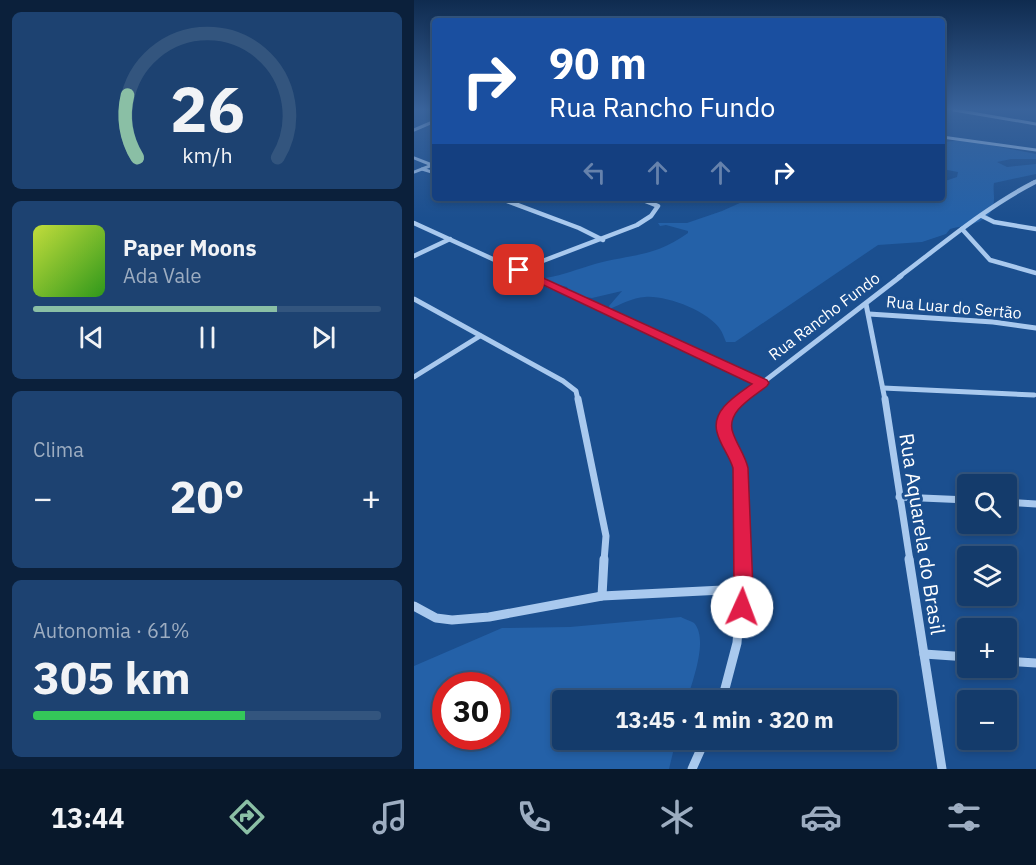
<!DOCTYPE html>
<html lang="pt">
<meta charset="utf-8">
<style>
body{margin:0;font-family:"IBM Plex Sans",sans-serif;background:#1d4271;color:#f1f3f6;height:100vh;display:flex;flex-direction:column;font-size:22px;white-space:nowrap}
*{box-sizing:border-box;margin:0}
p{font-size:20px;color:#9dadc1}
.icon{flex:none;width:33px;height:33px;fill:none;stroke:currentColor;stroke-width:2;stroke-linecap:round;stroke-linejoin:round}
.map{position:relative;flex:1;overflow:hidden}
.details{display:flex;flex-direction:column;gap:12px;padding:12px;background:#0b203b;width:414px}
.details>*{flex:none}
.guide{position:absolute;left:18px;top:18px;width:513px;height:183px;border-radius:6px;box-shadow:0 3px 9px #0003,0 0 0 2px #33557e;background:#1a4fa0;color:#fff;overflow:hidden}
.fabs{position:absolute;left:543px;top:474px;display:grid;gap:12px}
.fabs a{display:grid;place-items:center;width:60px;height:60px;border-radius:6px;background:#143b6b;box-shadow:0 3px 9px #0003,0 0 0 2px #33557e;font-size:30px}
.speed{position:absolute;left:18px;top:672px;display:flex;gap:12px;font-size:30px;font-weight:700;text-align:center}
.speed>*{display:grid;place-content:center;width:78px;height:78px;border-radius:50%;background:#143b6b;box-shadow:0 3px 9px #0003,0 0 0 2px #33557e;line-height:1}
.speed .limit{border:9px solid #d22;background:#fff;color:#111}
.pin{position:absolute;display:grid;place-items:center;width:51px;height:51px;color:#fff;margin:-26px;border-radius:12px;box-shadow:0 3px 9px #0006}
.me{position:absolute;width:66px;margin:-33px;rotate:2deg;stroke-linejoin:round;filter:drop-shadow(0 0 4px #0008)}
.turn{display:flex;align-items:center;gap:21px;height:126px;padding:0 18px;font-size:27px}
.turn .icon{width:78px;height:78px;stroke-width:2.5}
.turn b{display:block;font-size:42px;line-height:51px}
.lanes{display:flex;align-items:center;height:57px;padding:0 18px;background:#0003;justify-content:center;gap:30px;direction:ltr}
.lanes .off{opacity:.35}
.big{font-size:45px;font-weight:700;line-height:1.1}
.details .tile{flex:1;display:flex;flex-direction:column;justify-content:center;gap:9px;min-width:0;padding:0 21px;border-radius:9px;background:#1d4271}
.details .dial{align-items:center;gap:0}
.dial svg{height:156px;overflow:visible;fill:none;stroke:#33557e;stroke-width:7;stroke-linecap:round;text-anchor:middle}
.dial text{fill:#f1f3f6;stroke:none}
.song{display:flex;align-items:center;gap:18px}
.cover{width:72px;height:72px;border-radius:9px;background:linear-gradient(135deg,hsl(70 70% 55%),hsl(110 70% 35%))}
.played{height:6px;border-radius:3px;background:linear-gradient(90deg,#8abfa5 70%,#33557e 70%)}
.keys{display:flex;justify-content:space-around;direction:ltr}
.heat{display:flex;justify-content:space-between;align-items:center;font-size:33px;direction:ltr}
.charge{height:9px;border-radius:4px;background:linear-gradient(90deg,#34c759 61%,#33557e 0)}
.trip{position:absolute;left:138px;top:690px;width:345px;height:60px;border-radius:6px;background:#143b6b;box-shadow:0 3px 9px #0003,0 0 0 2px #33557e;font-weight:700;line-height:60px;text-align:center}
.dock{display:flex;height:96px;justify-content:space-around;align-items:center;background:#08182b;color:#9dadc1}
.dock .icon{width:42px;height:42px}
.dock .active{color:#8abfa5}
.dock b{font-size:27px;color:#f1f3f6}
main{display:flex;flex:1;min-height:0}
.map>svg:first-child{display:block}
.green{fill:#2461a8;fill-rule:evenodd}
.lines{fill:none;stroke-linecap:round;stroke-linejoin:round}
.minor-far4{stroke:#a9c9ee;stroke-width:3}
.minor-far3{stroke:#a9c9ee;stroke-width:4.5}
.minor-far2{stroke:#a9c9ee;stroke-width:5}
.minor-far1{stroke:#a9c9ee;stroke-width:7}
.minor{stroke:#a9c9ee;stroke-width:9}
.route{fill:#e11d48;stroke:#92132f;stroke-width:1.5}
.labels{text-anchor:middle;stroke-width:6;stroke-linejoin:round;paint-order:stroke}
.street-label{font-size:16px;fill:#fff;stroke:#1b4f8f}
.near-street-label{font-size:20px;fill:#fff;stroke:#1b4f8f}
</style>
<main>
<section class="details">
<div class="tile dial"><svg viewBox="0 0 100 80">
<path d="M14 69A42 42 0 1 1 86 69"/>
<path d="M14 69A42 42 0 0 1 9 37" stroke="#8abfa5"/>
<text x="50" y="56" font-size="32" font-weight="700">26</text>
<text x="50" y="72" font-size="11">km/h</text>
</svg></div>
<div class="tile">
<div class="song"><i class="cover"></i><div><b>Paper Moons</b><p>Ada Vale</p></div></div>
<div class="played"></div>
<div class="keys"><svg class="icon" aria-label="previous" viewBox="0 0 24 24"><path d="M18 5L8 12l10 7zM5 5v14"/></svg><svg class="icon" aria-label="pause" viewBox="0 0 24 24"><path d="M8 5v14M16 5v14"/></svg><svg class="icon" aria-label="next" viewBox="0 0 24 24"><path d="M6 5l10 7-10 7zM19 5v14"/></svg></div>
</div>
<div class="tile"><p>Clima</p>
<div class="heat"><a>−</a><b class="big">20°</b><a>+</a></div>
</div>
<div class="tile"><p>Autonomia · 61%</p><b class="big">305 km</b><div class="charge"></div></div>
</section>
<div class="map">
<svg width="622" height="769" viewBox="0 0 622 769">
<rect width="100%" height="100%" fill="#1b4f8f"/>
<g class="green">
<path d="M551,140L622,154V159H597L583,162L593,167L622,164V174L580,183C579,188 580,192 580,197C581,224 556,224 536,229L532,234L508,242L464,245L321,342H312C310,338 309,333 306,329C294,311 252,295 231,297C218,298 207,304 196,309L195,306L208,291L178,298L158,295L153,287L129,281L131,278C151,275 163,269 181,264C218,254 241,257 274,233V231L252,225L246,226L244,223H273L308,211L337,198H528V182L543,177L544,172L528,169V142Z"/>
<path d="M267,617C270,619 277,621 280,623C295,639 278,682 273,700H148V740H262L255,769H0V666L88,628L156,627ZM32,686H82V736H32Z"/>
</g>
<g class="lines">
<g class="minor-far4">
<path d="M540,110L622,124"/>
<path d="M0,130L21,121"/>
<path d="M528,137L622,150"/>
<path d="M0,158L18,165"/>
<path d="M8,169L21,173"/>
<path d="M0,172L21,164"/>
<path d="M618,183L622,181"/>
</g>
<g class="minor-far3">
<path d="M85,198L165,228L189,240"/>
<path d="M568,216L580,222L622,229"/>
<path d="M0,223L118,277"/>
<path d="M548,229L576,260L622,273"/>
<path d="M0,256L36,239"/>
<path d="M105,270L223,225L237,216L244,206L224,198"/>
<path d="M485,277C529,244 572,207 621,182"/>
</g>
<g class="minor-far2">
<path d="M115,276L348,383"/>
<path d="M0,299L149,381L162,391L164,400"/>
<path d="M452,304L471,400"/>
<path d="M455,314L579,322L622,328"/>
<path d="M0,377L66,336"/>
<path d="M469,388L620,395"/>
<path d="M326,400L487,276"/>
</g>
<g class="minor-far1">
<path d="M164,399L192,536L190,561"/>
<path d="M328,399L316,411L311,427L327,468L329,561"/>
<path d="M471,399L496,561"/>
<path d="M485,497L554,500"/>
<path d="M592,502L622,504"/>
</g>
<g class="minor">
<path d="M495,559L528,769"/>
<path d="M188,596L190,559"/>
<path d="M0,606L22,618L38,620L75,617L188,596L329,589"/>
<path d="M510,654L554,657"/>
<path d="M592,661L622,663"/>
<path d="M308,700L323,643L329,559"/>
<path d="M278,769L291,740"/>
</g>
</g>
<linearGradient id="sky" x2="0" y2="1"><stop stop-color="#0f2b4f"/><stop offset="0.5" stop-color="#39639b"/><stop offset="1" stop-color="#39639b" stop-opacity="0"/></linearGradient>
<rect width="622" height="218" fill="url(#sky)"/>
<path class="route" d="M105,267L353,380L355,383L353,386C339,397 311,412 319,433C323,445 331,455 334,468L339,589L335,614L328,617L321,614L318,607L320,589L319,468C315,455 306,445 303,432C297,410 323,395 338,384L102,272V268Z"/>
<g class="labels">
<g class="street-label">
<text transform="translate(540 307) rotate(5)" y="6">Rua Luar do Sertão</text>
<text transform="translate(410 316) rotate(-37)" y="6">Rua Rancho Fundo</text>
</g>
<g class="near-street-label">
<text transform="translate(508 534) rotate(81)" y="7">Rua Aquarela do Brasil</text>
</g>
</g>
</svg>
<div class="fabs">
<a><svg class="icon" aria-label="search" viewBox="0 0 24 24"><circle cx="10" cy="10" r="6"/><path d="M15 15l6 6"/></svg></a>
<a><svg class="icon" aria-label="layers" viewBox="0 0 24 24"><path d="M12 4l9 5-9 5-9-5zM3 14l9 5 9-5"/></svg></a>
<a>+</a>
<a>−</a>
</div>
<div class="speed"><div class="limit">30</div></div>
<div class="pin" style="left:105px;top:270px;background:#d93025"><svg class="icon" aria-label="arrive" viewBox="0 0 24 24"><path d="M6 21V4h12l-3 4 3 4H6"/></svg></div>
<svg class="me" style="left:328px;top:607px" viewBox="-20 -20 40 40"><circle r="19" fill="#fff"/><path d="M0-13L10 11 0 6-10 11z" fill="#e11d48"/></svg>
<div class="trip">13:45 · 1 min · 320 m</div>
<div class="guide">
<div class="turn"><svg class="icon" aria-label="right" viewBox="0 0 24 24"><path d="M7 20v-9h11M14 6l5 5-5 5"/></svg><div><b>90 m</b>Rua Rancho Fundo</div></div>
<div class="lanes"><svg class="icon off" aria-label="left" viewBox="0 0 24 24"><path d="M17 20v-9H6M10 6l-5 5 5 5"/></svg><svg class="icon off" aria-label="ahead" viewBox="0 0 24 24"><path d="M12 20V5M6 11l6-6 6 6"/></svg><svg class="icon off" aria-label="ahead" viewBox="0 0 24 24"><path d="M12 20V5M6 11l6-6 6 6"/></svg><svg class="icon" aria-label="right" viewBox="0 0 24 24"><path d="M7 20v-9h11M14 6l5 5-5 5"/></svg></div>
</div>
</div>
</main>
<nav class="dock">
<b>13:44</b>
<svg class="icon active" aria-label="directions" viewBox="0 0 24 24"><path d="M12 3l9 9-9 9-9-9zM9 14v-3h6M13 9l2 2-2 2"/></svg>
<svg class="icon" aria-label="music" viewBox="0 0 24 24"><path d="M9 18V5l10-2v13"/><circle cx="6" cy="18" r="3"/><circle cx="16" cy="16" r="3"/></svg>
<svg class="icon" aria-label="phone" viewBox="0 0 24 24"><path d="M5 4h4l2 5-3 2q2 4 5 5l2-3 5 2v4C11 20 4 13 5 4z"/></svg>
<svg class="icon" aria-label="climate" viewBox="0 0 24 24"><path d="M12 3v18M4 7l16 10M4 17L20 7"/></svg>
<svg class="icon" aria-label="car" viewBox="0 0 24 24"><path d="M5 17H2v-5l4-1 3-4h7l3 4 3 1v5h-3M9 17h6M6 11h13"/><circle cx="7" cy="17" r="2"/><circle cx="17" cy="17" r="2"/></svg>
<svg class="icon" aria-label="filters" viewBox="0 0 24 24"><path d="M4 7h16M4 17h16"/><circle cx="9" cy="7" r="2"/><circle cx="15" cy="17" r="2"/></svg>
</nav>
